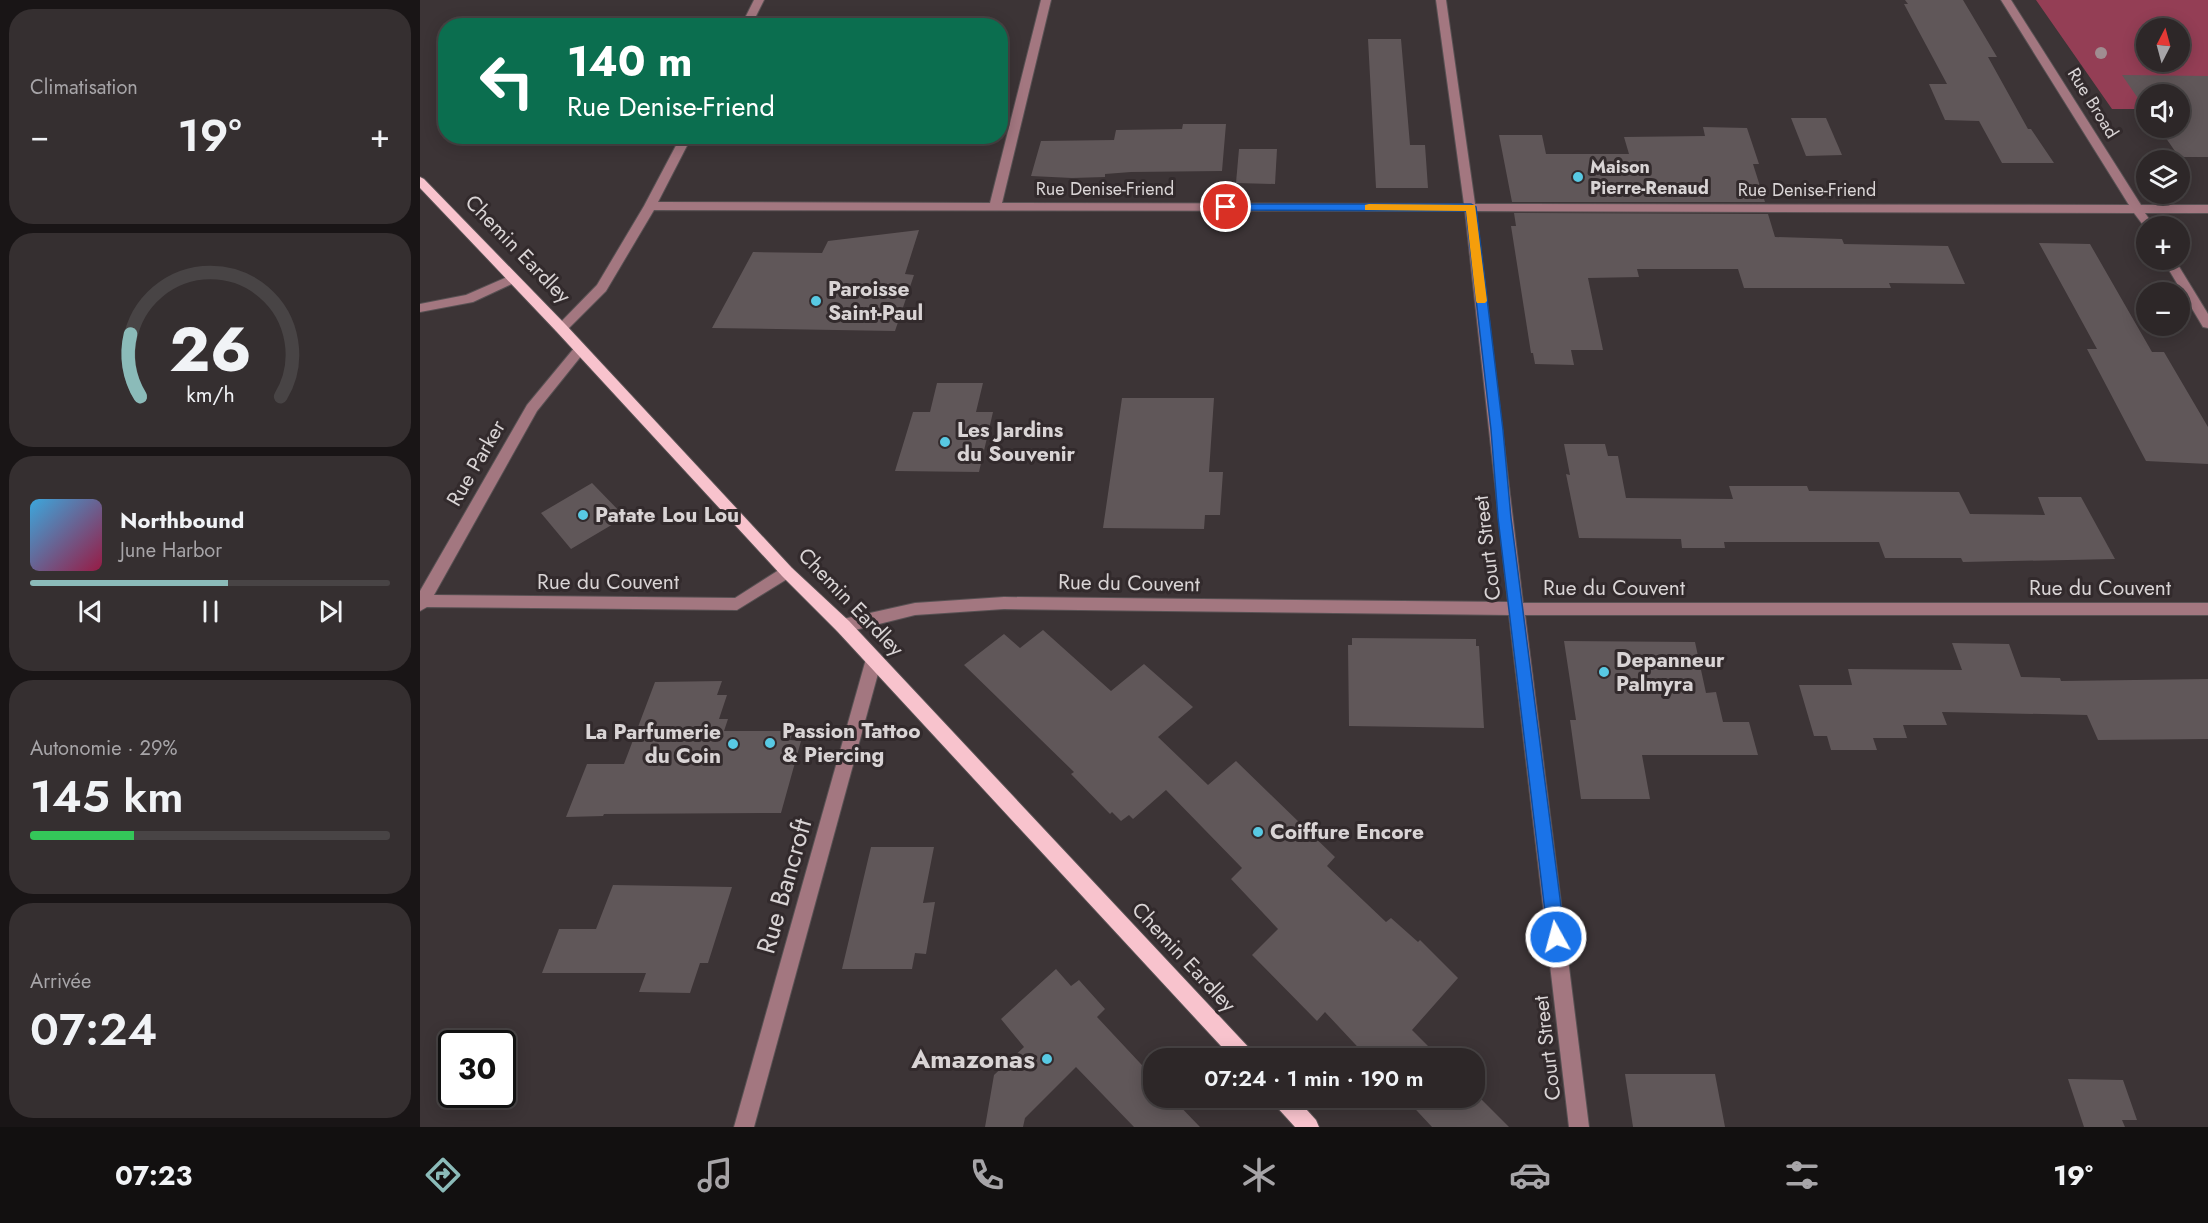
<!DOCTYPE html>
<html lang="fr">
<meta charset="utf-8">
<style>
body{margin:0;font-family:Jost,sans-serif;background:#352f30;color:#f1f3f6;height:100vh;display:flex;flex-direction:column;font-size:22px;white-space:nowrap}
*{box-sizing:border-box;margin:0}
p{font-size:20px;color:#a7a5a8}
.icon{flex:none;width:33px;height:33px;fill:none;stroke:currentColor;stroke-width:2;stroke-linecap:round;stroke-linejoin:round}
.map{position:relative;flex:1;overflow:hidden}
.side{display:flex;flex-direction:column;gap:9px;padding:9px;background:#191516;width:420px}
.side>*{flex:none}
.banner{position:absolute;left:18px;top:18px;width:570px;height:126px;border-radius:24px;box-shadow:0 3px 15px #0003,0 0 0 2px #484445;background:#0b6e4f;color:#fff;overflow:hidden}
.needle{width:39px;rotate:6deg}
.buttons{position:absolute;left:1716px;top:18px;display:grid;gap:12px}
.buttons a{display:grid;place-items:center;width:54px;height:54px;border-radius:50%;background:#2d2728;box-shadow:0 3px 15px #0003,0 0 0 2px #484445;font-size:30px}
.speed{position:absolute;left:18px;top:1030px;display:flex;gap:12px;font-size:30px;font-weight:700;text-align:center}
.speed>*{display:grid;place-content:center;width:78px;height:78px;border-radius:50%;background:#2d2728;box-shadow:0 3px 15px #0003,0 0 0 2px #484445;line-height:1}
.speed .limit{border:3px solid #111;border-radius:9px;background:#fff;color:#111}
.pin{position:absolute;display:grid;place-items:center;width:51px;height:51px;color:#fff;margin:-26px;border:3px solid #fff;border-radius:50%;box-shadow:0 2px 6px #0007}
.me{position:absolute;width:66px;margin:-33px;rotate:353deg;stroke-linejoin:round;filter:drop-shadow(0 0 4px #0008)}
.turn{display:flex;align-items:center;gap:21px;height:126px;padding:0 30px;font-size:27px}
.turn .icon{width:78px;height:78px;stroke-width:2.5}
.turn b{display:block;font-size:42px;line-height:51px}
.big{font-size:45px;font-weight:600;line-height:1.1}
.side .tile{flex:1;display:flex;flex-direction:column;justify-content:center;gap:9px;min-width:0;padding:0 21px;border-radius:24px;background:#352f30}
.side .dial{align-items:center;gap:0}
.dial svg{height:156px;overflow:visible;fill:none;stroke:#484445;stroke-width:7;stroke-linecap:round;text-anchor:middle}
.dial text{fill:#f1f3f6;stroke:none}
.song{display:flex;align-items:center;gap:18px}
.cover{width:72px;height:72px;border-radius:9px;background:linear-gradient(135deg,hsl(200 70% 55%),hsl(340 70% 35%))}
.played{height:6px;border-radius:3px;background:linear-gradient(90deg,#8bbbb9 55%,#484445 55%)}
.keys{display:flex;justify-content:space-around;direction:ltr}
.heat{display:flex;justify-content:space-between;align-items:center;font-size:33px;direction:ltr}
.charge{height:9px;border-radius:4px;background:linear-gradient(90deg,#34c759 29%,#484445 0)}
.trip{position:absolute;left:723px;top:1048px;width:342px;height:60px;border-radius:24px;background:#2d2728;box-shadow:0 3px 15px #0003,0 0 0 2px #484445;font-weight:600;line-height:60px;text-align:center}
.tab-bar{display:flex;height:96px;justify-content:space-around;align-items:center;background:#121010;color:#a7a5a8}
.tab-bar .icon{width:42px;height:42px}
.tab-bar .active{color:#8bbbb9}
.tab-bar b{font-size:27px;color:#f1f3f6}
main{display:flex;flex:1;min-height:0}
.map>svg:first-child{display:block}
.green{fill:#943e55;fill-rule:evenodd}
.building{fill:#605759}
.lines{fill:none;stroke-linecap:round;stroke-linejoin:round}
.minor-casing{stroke:#585153;stroke-width:2}
.major-casing{stroke:#585153;stroke-width:2}
.minor{fill:#a37780;fill-rule:evenodd}
.major{fill:#f8c3cd;fill-rule:evenodd}
.tree{fill:#a08d91}
.route{fill:#1a73e8;stroke:#114b97;stroke-width:1.5}
.slow{fill:#f59e0b}
.poi-dot{fill:#58c9e3;stroke:#322a2c;stroke-width:2}
.labels{text-anchor:middle;stroke-width:6;stroke-linejoin:round;paint-order:stroke}
.far-street-label{font-size:18px;fill:#d9d4d5;stroke:#322a2c}
.far-poi-label{font-size:18px;font-weight:bold;fill:#d9d4d5;stroke:#322a2c;text-anchor:start}
.street-label{font-size:21px;fill:#d9d4d5;stroke:#322a2c}
.poi-label{font-size:21px;font-weight:bold;fill:#d9d4d5;stroke:#322a2c;text-anchor:start}
.near-street-label{font-size:26px;fill:#d9d4d5;stroke:#322a2c}
.near-poi-label{font-size:26px;font-weight:bold;fill:#d9d4d5;stroke:#322a2c;text-anchor:end}
</style>
<main>
<section class="side">
<div class="tile"><p>Climatisation</p>
<div class="heat"><a>−</a><b class="big">19°</b><a>+</a></div>
</div>
<div class="tile dial"><svg viewBox="0 0 100 80">
<path d="M14 69A42 42 0 1 1 86 69"/>
<path d="M14 69A42 42 0 0 1 9 37" stroke="#8bbbb9"/>
<text x="50" y="56" font-size="32" font-weight="700">26</text>
<text x="50" y="72" font-size="11">km/h</text>
</svg></div>
<div class="tile">
<div class="song"><i class="cover"></i><div><b>Northbound</b><p>June Harbor</p></div></div>
<div class="played"></div>
<div class="keys"><svg class="icon" aria-label="previous" viewBox="0 0 24 24"><path d="M18 5L8 12l10 7zM5 5v14"/></svg><svg class="icon" aria-label="pause" viewBox="0 0 24 24"><path d="M8 5v14M16 5v14"/></svg><svg class="icon" aria-label="next" viewBox="0 0 24 24"><path d="M6 5l10 7-10 7zM19 5v14"/></svg></div>
</div>
<div class="tile"><p>Autonomie · 29%</p><b class="big">145 km</b><div class="charge"></div></div>
<div class="tile"><p>Arrivée</p><b class="big">07:24</b></div>
</section>
<div class="map">
<svg width="1788" height="1127" viewBox="0 0 1788 1127">
<rect width="100%" height="100%" fill="#3c3436"/>
<path class="green" d="M1616,0H1788V110L1760,109V94H1726V109H1692ZM1726,28H1760V62H1726Z"/>
<g class="building">
<path d="M1485,0H1543L1577,57H1568L1608,129H1611L1634,163H1582L1559,121L1525,120L1509,84H1527L1484,4H1488Z"/>
<path d="M948,39H981L990,145H1005L1008,188H956Z"/>
<path d="M1702,75L1788,76V157H1759L1739,128H1760V94H1726V110Z"/>
<path d="M1371,118H1406L1422,155L1386,156Z"/>
<path d="M763,124H806L802,171L711,172L685,174V177L652,178L611,176L621,141L694,140L696,130L762,129Z"/>
<path d="M1283,127L1327,128L1339,164H1333L1345,202H1092L1079,135H1122L1126,154H1209L1204,137L1285,136Z"/>
<path d="M819,149H857L855,184L816,183Z"/>
<path d="M1094,213L1348,214L1355,237L1422,239L1424,244L1528,246L1545,284L1469,283L1471,288H1324L1318,269H1217L1219,277L1168,278L1183,350H1151L1154,365L1115,364L1113,353H1111L1091,226H1096Z"/>
<path d="M499,230L485,274L494,275L475,331L292,328L333,252L402,253L408,241Z"/>
<path d="M1619,243L1670,244L1732,352H1744L1788,427V464L1726,461L1667,349H1677Z"/>
<path d="M517,383H563L556,412H573L559,472L475,471L493,412H510Z"/>
<path d="M702,398H794L789,472H803L800,515H785L784,529L683,528Z"/>
<path d="M1144,444H1185L1188,456H1198L1206,498L1313,499L1309,486H1387L1389,491L1539,492L1550,514L1625,515L1618,497H1661L1695,559L1543,562L1541,558H1465L1459,542H1304L1305,548H1262L1261,539L1159,538L1146,474L1150,475Z"/>
<path d="M172,483L205,517L151,549L121,513Z"/>
<path d="M623,630L691,691L724,664L773,707L738,737L788,785L816,761L915,857L907,866L966,922L971,918L998,942L1000,940L1038,978L992,1030L1021,1059H949L905,1012L897,1021L832,955L858,929L811,879L822,868L746,790L713,819L709,815L701,821L692,812L690,814L651,774L654,772L544,665L584,634L600,648Z"/>
<path d="M932,638L1056,639V646H1059L1064,728L929,726L928,645H932Z"/>
<path d="M1144,641L1275,642L1286,693L1296,692L1303,722H1329L1338,755H1222L1230,799H1161L1150,720H1156Z"/>
<path d="M1532,643L1589,644L1601,677L1640,678L1641,681L1788,679V739L1678,740L1667,715L1522,712L1527,725H1483L1487,738H1453L1457,750H1411L1407,736H1394L1379,685H1432L1428,669L1542,670Z"/>
<path d="M302,681L297,695H307L299,719H308L304,731H373L370,740L381,741L361,813L184,814L183,816L146,817L167,764H204L235,682Z"/>
<path d="M451,847H514L503,903L515,902L506,954L495,953L492,969H422Z"/>
<path d="M193,885L312,887L288,963H280L270,993L219,992L226,973H122L139,929H176Z"/>
<path d="M636,969L651,986L659,980L685,1009L677,1017L734,1078V1098H752L780,1127H714L656,1067L605,1118L603,1127H565L574,1075L604,1047L581,1019Z"/>
<path d="M1205,1074H1295L1305,1127H1213Z"/>
<path d="M1648,1079L1703,1080L1717,1120H1702L1705,1127H1664Z"/>
<path d="M1054,1092L1089,1127H1012L985,1098H1054Z"/>
</g>
<g class="lines">
<g class="minor-casing">
<g id="minor">
<path d="M334,0H344L331,26H321Z"/>
<path d="M621,0H631L582,203L1044,204L1016,0H1026L1055,204L1709,205L1581,0H1591L1721,205H1788V213H1725L1734,226H1726V229L1714,213L1056,211L1103,603H1788V615H1105L1169,1127H1149L1089,615L584,609L495,615L423,633L417,631L415,626L417,621L423,619L495,603L584,597L1088,602L1045,211L234,210L186,291L146,331H136L135,328L177,285L224,206L261,136H272L238,202L570,203Z"/>
<path d="M1743,260H1755L1788,314V328L1783,327Z"/>
<path d="M92,275L98,279L96,282L53,302L0,312V304L46,295Z"/>
<path d="M160,345L166,350L117,411L14,595L315,598L362,568H372L375,572L372,576L317,610L7,607L0,611V591L107,405L155,347Z"/>
<path d="M454,652L460,654L462,659L334,1127H314L446,659L448,654Z"/>
</g>
</g>
<g class="major-casing">
<g id="major">
<path d="M0,177L4,179L146,325L372,568L429,621L833,1052L836,1059H813L417,631L362,576L136,331L0,188Z"/>
<path d="M852,1098H876L896,1120L899,1127H875L855,1105Z"/>
</g>
</g>
<use href="#minor" class="minor"/>
<use href="#major" class="major"/>
</g>
<circle class="tree" cx="1681" cy="53" r="6"/>
<path class="route" d="M802,204H1051L1056,207L1083,430L1091,518L1145,937L1142,943L1136,945L1130,943L1128,937L1078,518L1071,430L1046,211L806,210L801,207Z"/>
<path class="slow" d="M949,204L1055,205L1067,301L1065,303H1057L1056,301L1046,211L945,210V205Z"/>
<g class="poi-dot">
<circle cx="1158" cy="177" r="6"/>
<circle cx="396" cy="301" r="6"/>
<circle cx="525" cy="442" r="6"/>
<circle cx="163" cy="515" r="6"/>
<circle cx="1184" cy="672" r="6"/>
<circle cx="350" cy="743" r="6"/>
<circle cx="313" cy="744" r="6"/>
<circle cx="838" cy="832" r="6"/>
<circle cx="627" cy="1059" r="6"/>
</g>
<g class="labels">
<g class="far-street-label">
<text transform="translate(1673 103) rotate(58)" y="6">Rue Broad</text>
<text x="685" y="195">Rue Denise-Friend</text>
<text x="1387" y="196">Rue Denise-Friend</text>
</g>
<g class="far-poi-label">
<text x="1170" y="173">Maison<tspan x="1170" dy="21">Pierre-Renaud</tspan></text>
</g>
<g class="street-label">
<text transform="translate(98 249) rotate(46)" y="7">Chemin Eardley</text>
<text transform="translate(56 463) rotate(-60)" y="7">Rue Parker</text>
<text transform="translate(1067 548) rotate(-97)" y="7">Court Street</text>
<text x="188" y="589">Rue du Couvent</text>
<text transform="translate(709 583) rotate(1)" y="7">Rue du Couvent</text>
<text x="1194" y="595">Rue du Couvent</text>
<text x="1680" y="595">Rue du Couvent</text>
<text transform="translate(431 602) rotate(46)" y="7">Chemin Eardley</text>
<text transform="translate(764 957) rotate(47)" y="7">Chemin Eardley</text>
<text transform="translate(1127 1048) rotate(-97)" y="7">Court Street</text>
</g>
<g class="poi-label">
<text x="408" y="296">Paroisse<tspan x="408" dy="24">Saint-Paul</tspan></text>
<text x="537" y="437">Les Jardins<tspan x="537" dy="24">du Souvenir</tspan></text>
<text x="175" y="522">Patate Lou Lou</text>
<text x="1196" y="667">Depanneur<tspan x="1196" dy="24">Palmyra</tspan></text>
<text x="362" y="738">Passion Tattoo<tspan x="362" dy="24">&amp; Piercing</tspan></text>
<text x="301" y="739" text-anchor="end">La Parfumerie<tspan x="301" dy="24">du Coin</tspan></text>
<text x="850" y="839">Coiffure Encore</text>
</g>
<g class="near-street-label">
<text transform="translate(364 886) rotate(-74)" y="9">Rue Bancroft</text>
</g>
<g class="near-poi-label">
<text x="615" y="1068">Amazonas</text>
</g>
</g>
</svg>
<div class="buttons">
<a><svg class="needle" viewBox="-14 -14 28 28"><path d="M0-13l5 13h-10z" fill="#e53935"/><path d="M0 13l5-13h-10z" fill="#a7a5a8"/></svg></a>
<a><svg class="icon" aria-label="sound" viewBox="0 0 24 24"><path d="M4 9h4l5-4v14l-5-4H4zM17 9q2 3 0 6"/></svg></a>
<a><svg class="icon" aria-label="layers" viewBox="0 0 24 24"><path d="M12 4l9 5-9 5-9-5zM3 14l9 5 9-5"/></svg></a>
<a>+</a>
<a>−</a>
</div>
<div class="speed"><div class="limit">30</div></div>
<div class="pin" style="left:806px;top:207px;background:#d93025"><svg class="icon" aria-label="arrive" viewBox="0 0 24 24"><path d="M6 21V4h12l-3 4 3 4H6"/></svg></div>
<svg class="me" style="left:1136px;top:937px" viewBox="-20 -20 40 40"><circle r="17" fill="#1a73e8" stroke="#fff" stroke-width="3"/><path d="M0-11L8 9 0 5-8 9z" fill="#fff"/></svg>
<div class="trip">07:24 · 1 min · 190 m</div>
<div class="banner">
<div class="turn"><svg class="icon" aria-label="left" viewBox="0 0 24 24"><path d="M17 20v-9H6M10 6l-5 5 5 5"/></svg><div><b>140 m</b>Rue Denise-Friend</div></div>
</div>
</div>
</main>
<nav class="tab-bar">
<b>07:23</b>
<svg class="icon active" aria-label="directions" viewBox="0 0 24 24"><path d="M12 3l9 9-9 9-9-9zM9 14v-3h6M13 9l2 2-2 2"/></svg>
<svg class="icon" aria-label="music" viewBox="0 0 24 24"><path d="M9 18V5l10-2v13"/><circle cx="6" cy="18" r="3"/><circle cx="16" cy="16" r="3"/></svg>
<svg class="icon" aria-label="phone" viewBox="0 0 24 24"><path d="M5 4h4l2 5-3 2q2 4 5 5l2-3 5 2v4C11 20 4 13 5 4z"/></svg>
<svg class="icon" aria-label="climate" viewBox="0 0 24 24"><path d="M12 3v18M4 7l16 10M4 17L20 7"/></svg>
<svg class="icon" aria-label="car" viewBox="0 0 24 24"><path d="M5 17H2v-5l4-1 3-4h7l3 4 3 1v5h-3M9 17h6M6 11h13"/><circle cx="7" cy="17" r="2"/><circle cx="17" cy="17" r="2"/></svg>
<svg class="icon" aria-label="filters" viewBox="0 0 24 24"><path d="M4 7h16M4 17h16"/><circle cx="9" cy="7" r="2"/><circle cx="15" cy="17" r="2"/></svg>
<b>19°</b>
</nav>
